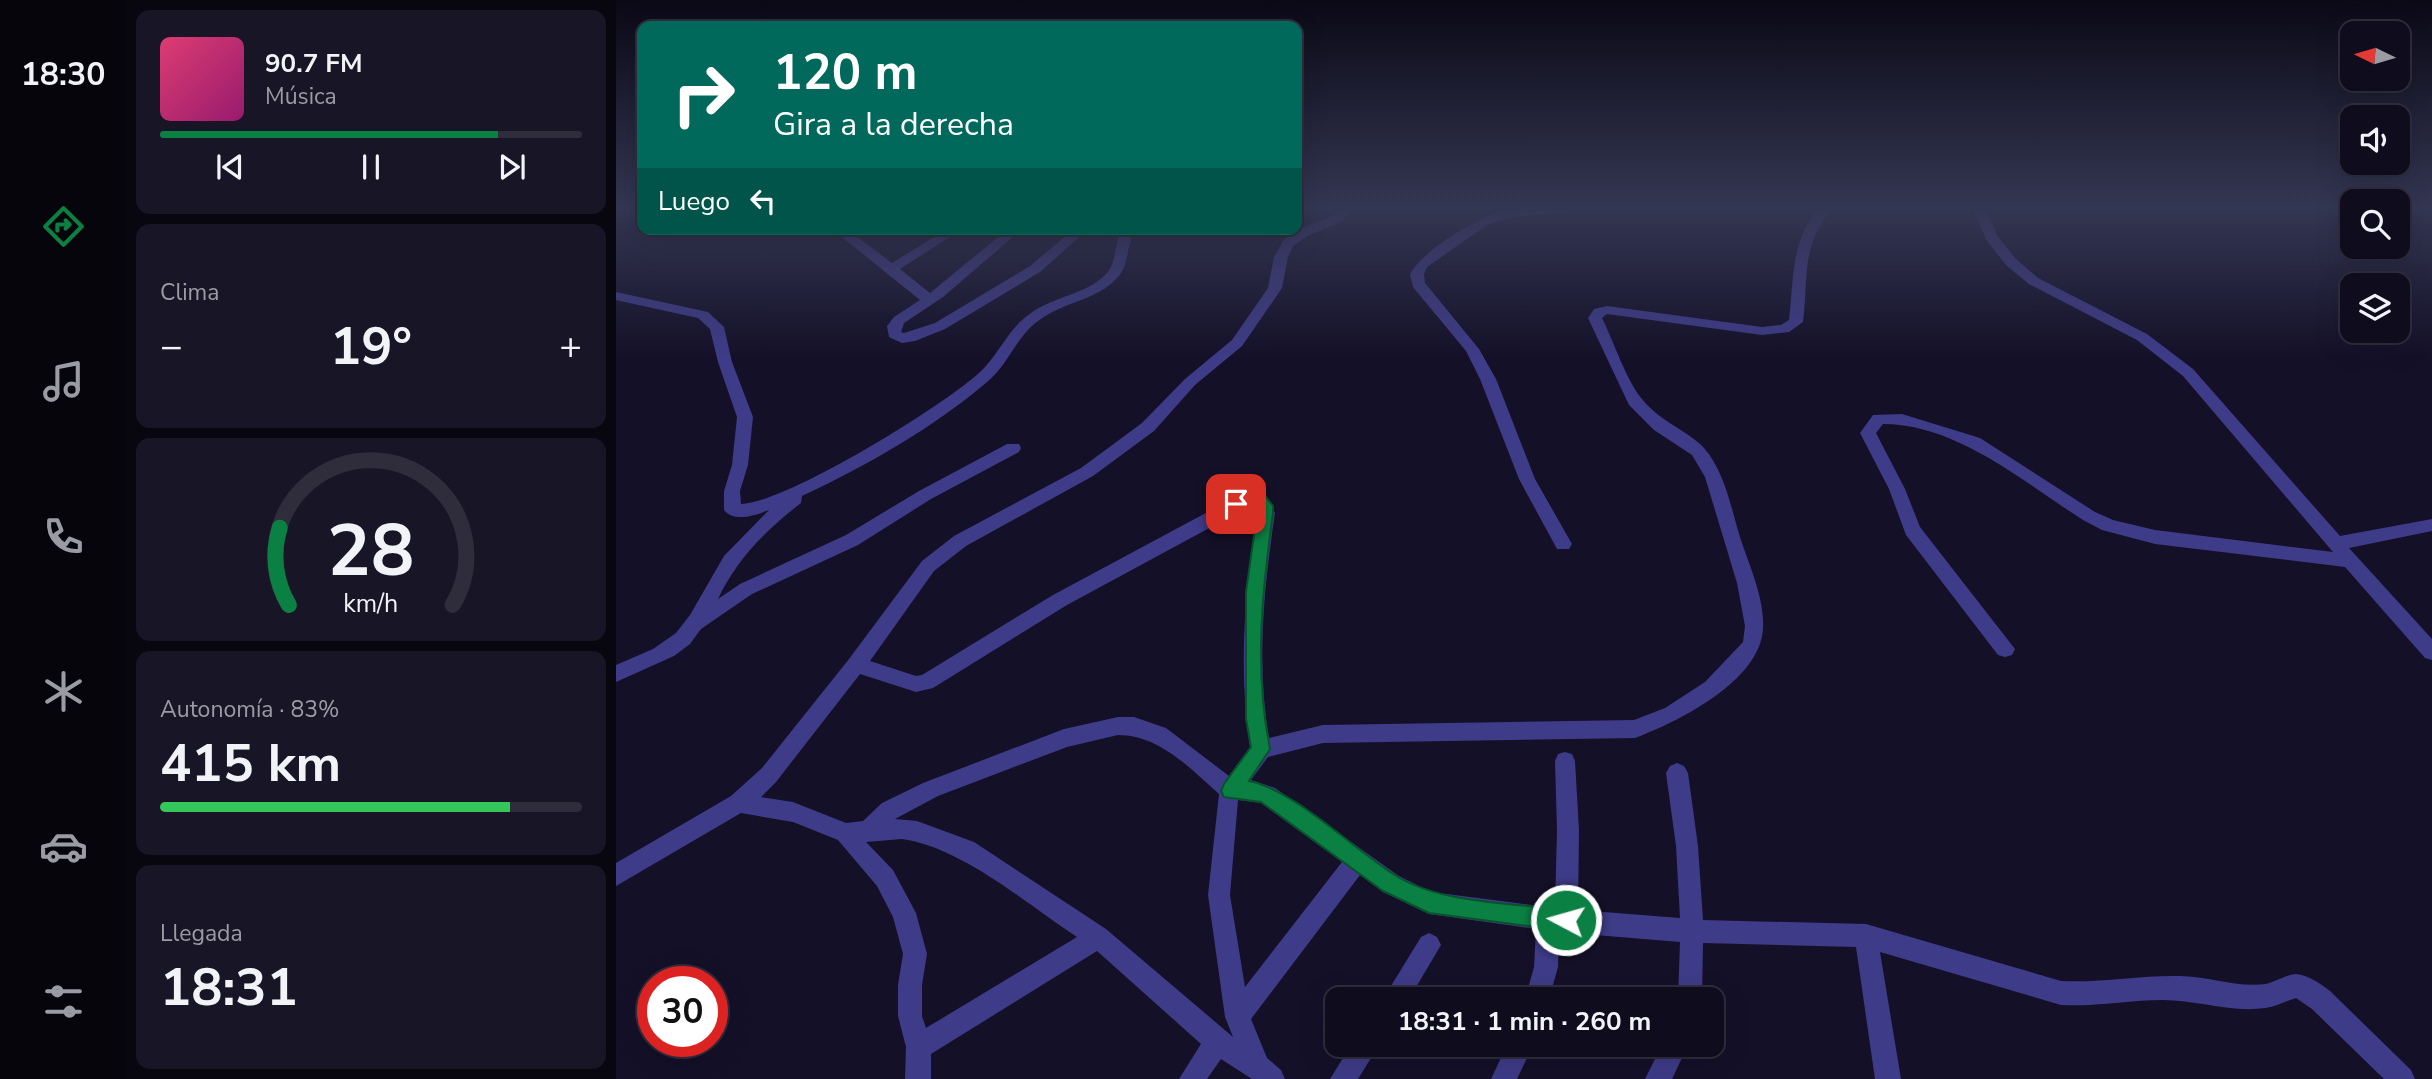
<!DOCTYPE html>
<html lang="es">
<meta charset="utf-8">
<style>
body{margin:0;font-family:"Nunito Sans",sans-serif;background:#181527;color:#f1f3f6;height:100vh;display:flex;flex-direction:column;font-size:26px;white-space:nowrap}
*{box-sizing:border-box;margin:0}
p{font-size:23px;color:#9b9ba4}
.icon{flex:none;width:38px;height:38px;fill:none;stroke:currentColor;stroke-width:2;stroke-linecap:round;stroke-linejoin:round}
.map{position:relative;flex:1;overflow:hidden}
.panel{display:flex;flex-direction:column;gap:10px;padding:10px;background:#080710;width:490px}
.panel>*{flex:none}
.guide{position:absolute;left:21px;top:21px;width:665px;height:214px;border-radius:14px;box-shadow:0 7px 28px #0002,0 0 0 2px #2f2c3c;background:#00695c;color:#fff;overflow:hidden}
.needle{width:46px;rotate:275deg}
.tools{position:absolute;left:1724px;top:21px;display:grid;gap:14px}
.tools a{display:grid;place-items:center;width:70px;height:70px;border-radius:14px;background:#0f0c1e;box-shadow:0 7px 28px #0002,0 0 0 2px #2f2c3c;font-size:35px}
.speed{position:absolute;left:21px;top:966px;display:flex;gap:14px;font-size:35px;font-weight:700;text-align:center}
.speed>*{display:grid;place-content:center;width:91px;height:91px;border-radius:50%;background:#0f0c1e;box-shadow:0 7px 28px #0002,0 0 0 2px #2f2c3c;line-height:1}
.speed .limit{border:10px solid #d22;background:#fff;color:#111}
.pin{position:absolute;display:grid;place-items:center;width:60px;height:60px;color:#fff;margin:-30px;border-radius:14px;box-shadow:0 4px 10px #0006}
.me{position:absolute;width:77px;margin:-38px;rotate:276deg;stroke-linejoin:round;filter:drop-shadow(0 0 5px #0008)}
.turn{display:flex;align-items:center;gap:24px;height:147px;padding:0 21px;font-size:32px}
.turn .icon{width:91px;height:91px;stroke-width:2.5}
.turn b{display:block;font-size:49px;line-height:60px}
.then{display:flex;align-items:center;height:66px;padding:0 21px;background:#0003;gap:14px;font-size:26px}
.big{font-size:52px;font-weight:700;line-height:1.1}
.panel .widget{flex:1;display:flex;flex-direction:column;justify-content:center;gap:10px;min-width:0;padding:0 24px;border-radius:14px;background:#181527}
.panel .dial{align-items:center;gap:0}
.dial svg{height:182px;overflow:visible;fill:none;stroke:#2f2c3c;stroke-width:7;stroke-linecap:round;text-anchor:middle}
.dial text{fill:#f1f3f6;stroke:none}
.song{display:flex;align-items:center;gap:21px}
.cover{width:84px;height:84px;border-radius:10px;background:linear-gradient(135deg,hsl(340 70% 55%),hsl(320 70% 35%))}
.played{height:7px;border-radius:4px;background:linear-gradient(90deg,#0b8043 80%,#2f2c3c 80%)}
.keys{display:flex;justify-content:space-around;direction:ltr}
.heat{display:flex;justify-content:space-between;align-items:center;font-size:38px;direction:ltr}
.charge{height:10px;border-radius:5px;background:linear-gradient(90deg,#34c759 83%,#2f2c3c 0)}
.trip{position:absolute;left:709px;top:987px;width:399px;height:70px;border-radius:14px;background:#0f0c1e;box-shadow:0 7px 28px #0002,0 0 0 2px #2f2c3c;font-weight:700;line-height:70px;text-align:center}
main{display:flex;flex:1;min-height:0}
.tab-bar{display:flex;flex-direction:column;width:126px;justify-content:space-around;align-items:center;background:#06050c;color:#9b9ba4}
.tab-bar .icon{width:49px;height:49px}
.tab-bar .selected{color:#0b8043}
.tab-bar b{font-size:32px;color:#f1f3f6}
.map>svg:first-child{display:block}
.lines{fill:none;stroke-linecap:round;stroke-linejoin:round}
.minor{fill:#3e3b88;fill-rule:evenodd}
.route{fill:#0b8043;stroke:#07532c;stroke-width:2}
</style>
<main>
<nav class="tab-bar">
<b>18:30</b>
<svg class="icon selected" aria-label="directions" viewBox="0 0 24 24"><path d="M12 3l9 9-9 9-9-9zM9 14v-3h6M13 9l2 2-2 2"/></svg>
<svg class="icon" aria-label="music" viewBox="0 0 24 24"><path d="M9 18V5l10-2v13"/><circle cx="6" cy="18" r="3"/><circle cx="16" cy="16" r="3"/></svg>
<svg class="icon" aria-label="phone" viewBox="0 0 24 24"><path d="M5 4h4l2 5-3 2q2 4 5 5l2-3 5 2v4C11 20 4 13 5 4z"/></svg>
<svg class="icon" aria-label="climate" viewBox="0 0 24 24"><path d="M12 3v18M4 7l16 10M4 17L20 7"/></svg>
<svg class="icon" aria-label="car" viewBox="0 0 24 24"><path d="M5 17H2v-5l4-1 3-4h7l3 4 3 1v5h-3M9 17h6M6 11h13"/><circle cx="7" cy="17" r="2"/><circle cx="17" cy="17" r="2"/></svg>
<svg class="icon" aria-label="filters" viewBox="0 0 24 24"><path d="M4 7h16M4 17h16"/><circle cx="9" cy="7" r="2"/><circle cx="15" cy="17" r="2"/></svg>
</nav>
<section class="panel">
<div class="widget">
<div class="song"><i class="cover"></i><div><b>90.7 FM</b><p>Música</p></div></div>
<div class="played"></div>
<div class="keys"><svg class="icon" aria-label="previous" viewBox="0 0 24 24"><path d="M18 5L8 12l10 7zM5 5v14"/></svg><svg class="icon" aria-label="pause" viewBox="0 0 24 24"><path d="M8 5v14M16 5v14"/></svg><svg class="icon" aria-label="next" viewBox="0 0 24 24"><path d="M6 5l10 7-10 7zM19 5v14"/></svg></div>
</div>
<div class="widget"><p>Clima</p>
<div class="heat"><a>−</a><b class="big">19°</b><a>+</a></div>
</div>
<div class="widget dial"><svg viewBox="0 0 100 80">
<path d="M14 69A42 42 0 1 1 86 69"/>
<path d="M14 69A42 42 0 0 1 10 35" stroke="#0b8043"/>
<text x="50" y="56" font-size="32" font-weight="700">28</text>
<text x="50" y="72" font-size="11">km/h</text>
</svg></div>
<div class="widget"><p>Autonomía · 83%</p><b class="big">415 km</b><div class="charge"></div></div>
<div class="widget"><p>Llegada</p><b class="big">18:31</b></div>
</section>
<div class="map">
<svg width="1816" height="1079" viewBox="0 0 1816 1079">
<rect width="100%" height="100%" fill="#141028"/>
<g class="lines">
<g class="minor">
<path d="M726,207H739L725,222L691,236L677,246L672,257L666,288L626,346L579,385L538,431L477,476L350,546L318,571L254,661L300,676L306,675L437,595L614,500L634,494L651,497L659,513C648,588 640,663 653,738L707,725L1018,720L1049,708L1089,682L1127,642L1129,626L1121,583L1089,477L1076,455L1038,430L1013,405L972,318L978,309L991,306L1146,327L1165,325L1173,320C1178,279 1174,240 1204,207H1217C1184,249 1193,272 1187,322L1173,332L1146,335L991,314L986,318C997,340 1011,382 1026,399C1043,421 1074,432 1088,448C1109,472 1115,508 1124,537C1133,565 1149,599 1147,629C1144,681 1062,722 1019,738L707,743L652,757L635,780L659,788L783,876L815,892L939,908L941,830L939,761L942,754L949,752L956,754L959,761L963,830L962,910L1064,918L1060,846L1050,773L1054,766L1061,763L1068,766L1072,773L1082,846L1087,920L1250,924L1445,981C1485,983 1524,975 1564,976C1592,976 1621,988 1650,984C1660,982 1671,974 1680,974C1692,975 1705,984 1714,991L1795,1070L1799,1079H1768L1696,1009L1680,998C1670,1001 1659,1007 1649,1008C1616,1013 1581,1000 1547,1000C1513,1000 1479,1007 1445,1005L1264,952L1285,1079H1259L1240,947L1087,943L1086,999H1062L1064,942L943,932L942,967L933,999H909L918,967L920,929L813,914L767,892L744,875L635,1019L651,1058L665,1070L669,1079H636L605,1059L591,1079H563L585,1044L481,951L315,1054V1079H289L290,1047L282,1016V985L287,954L277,917L261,886L222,840L177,822L125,813L0,886V863L115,796L146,768L233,659L306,561L338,536L465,468L526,423L569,379L616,340L652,288L658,257L667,241L681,230L717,216ZM634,506L640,507L641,513C629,591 622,668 634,747L613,776L550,728L518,717H502L448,729L307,783L266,803L247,821L230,823L177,802L145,797L160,782L244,674L300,692L317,688L451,605ZM502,735C543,735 574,768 603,794L592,895L609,1017L617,1037L490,929L358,842L301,821L279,819L322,796L451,747ZM622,800L645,803L726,862L629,987L614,895ZM286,839C345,847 411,904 461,937L310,1028L306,1016V985L311,954L300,913L277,870L250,842Z"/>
<path d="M920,207H978L972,211L894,217L871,225L811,267L808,274L809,283L863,349L880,379L919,479L956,544L953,549H941L903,479L864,379L850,351L797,287L794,274C808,249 860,219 887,210C897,207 909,208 920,207Z"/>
<path d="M1356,207H1368L1382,237L1400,259L1422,278L1531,334L1577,369L1724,536L1816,519V531L1733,548L1816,639V660L1809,658L1729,567L1539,544L1486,530L1467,520C1407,482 1341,424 1267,424L1260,433L1289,489L1304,527L1399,649L1396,655L1389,657L1382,655L1290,535L1273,489L1244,433L1257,415L1286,414L1364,438L1479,512L1497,520L1539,530L1717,552L1567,376L1521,340L1413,284L1390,265L1371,241Z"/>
<path d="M83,229L64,237L58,233L63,229Z"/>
<path d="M216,229H231L276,263L331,229H346L284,269L314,293L392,229H406L327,297L288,323L285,332L288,333L319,323L414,266L458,229H472L424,272L329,329L299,341L286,343L273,337L271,326L278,317L304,300Z"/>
<path d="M506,229H519C510,245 514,265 501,278C480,301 446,302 422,321C400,337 392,365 371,382C317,428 250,466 186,496L185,503C150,530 121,559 102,599L124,584L230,535L303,491L391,444H403L405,448L403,452L315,499L242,545L136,594L85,629L74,644L58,656L0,682V665L37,649L60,633L74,615L108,556L153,510C140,515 118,523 108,510V491L116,465L121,417L102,362L94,329L82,318L0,300V292L92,312L108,327L116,362L137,417L132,465L124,491L125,504C170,503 327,406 363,373C383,355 392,328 415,313C438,296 470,295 490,274C501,263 498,243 506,229Z"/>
<path d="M813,933L821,937L825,945L793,999H767L805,937Z"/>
<path d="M735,1045H763L742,1079H714Z"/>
<path d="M891,1045H917L901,1079H875Z"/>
<path d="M1046,1045H1072L1056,1079H1029Z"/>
</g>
</g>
<linearGradient id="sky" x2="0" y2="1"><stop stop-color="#0b0916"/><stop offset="0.58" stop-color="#343753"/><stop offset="1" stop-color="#343753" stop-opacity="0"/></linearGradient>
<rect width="1816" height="358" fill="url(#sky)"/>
<path class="route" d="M634,494L650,497L657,506V513C646,590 638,672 654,749L633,781C679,790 739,851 782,877C828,904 898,903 950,910L958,913L961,920L958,928L950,931L813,913L767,891L645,802L608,797L605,791L608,784L635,747L630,719V592L642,507L634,506L620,510L612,504L615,500Z"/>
</svg>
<div class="tools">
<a><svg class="needle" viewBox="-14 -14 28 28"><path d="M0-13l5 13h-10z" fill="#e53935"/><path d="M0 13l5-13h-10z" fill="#9b9ba4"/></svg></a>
<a><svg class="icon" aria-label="sound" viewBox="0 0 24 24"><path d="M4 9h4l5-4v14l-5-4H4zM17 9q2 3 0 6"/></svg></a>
<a><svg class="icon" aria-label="search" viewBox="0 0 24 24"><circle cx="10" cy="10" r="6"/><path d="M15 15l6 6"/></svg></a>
<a><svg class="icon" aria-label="layers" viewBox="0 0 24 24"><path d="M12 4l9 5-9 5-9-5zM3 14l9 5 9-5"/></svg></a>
</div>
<div class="speed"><div class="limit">30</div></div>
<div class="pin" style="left:620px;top:504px;background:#d93025"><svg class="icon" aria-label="arrive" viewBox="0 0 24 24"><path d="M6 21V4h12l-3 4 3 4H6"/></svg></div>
<svg class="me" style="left:950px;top:920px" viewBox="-20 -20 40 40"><circle r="17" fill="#0b8043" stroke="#fff" stroke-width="3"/><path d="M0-11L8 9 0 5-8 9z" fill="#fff"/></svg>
<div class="trip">18:31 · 1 min · 260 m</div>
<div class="guide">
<div class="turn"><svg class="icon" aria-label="right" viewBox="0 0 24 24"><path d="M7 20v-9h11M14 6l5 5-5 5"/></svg><div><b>120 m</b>Gira a la derecha</div></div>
<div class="then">Luego<svg class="icon" aria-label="left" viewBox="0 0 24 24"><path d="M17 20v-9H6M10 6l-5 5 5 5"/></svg></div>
</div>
</div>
</main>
